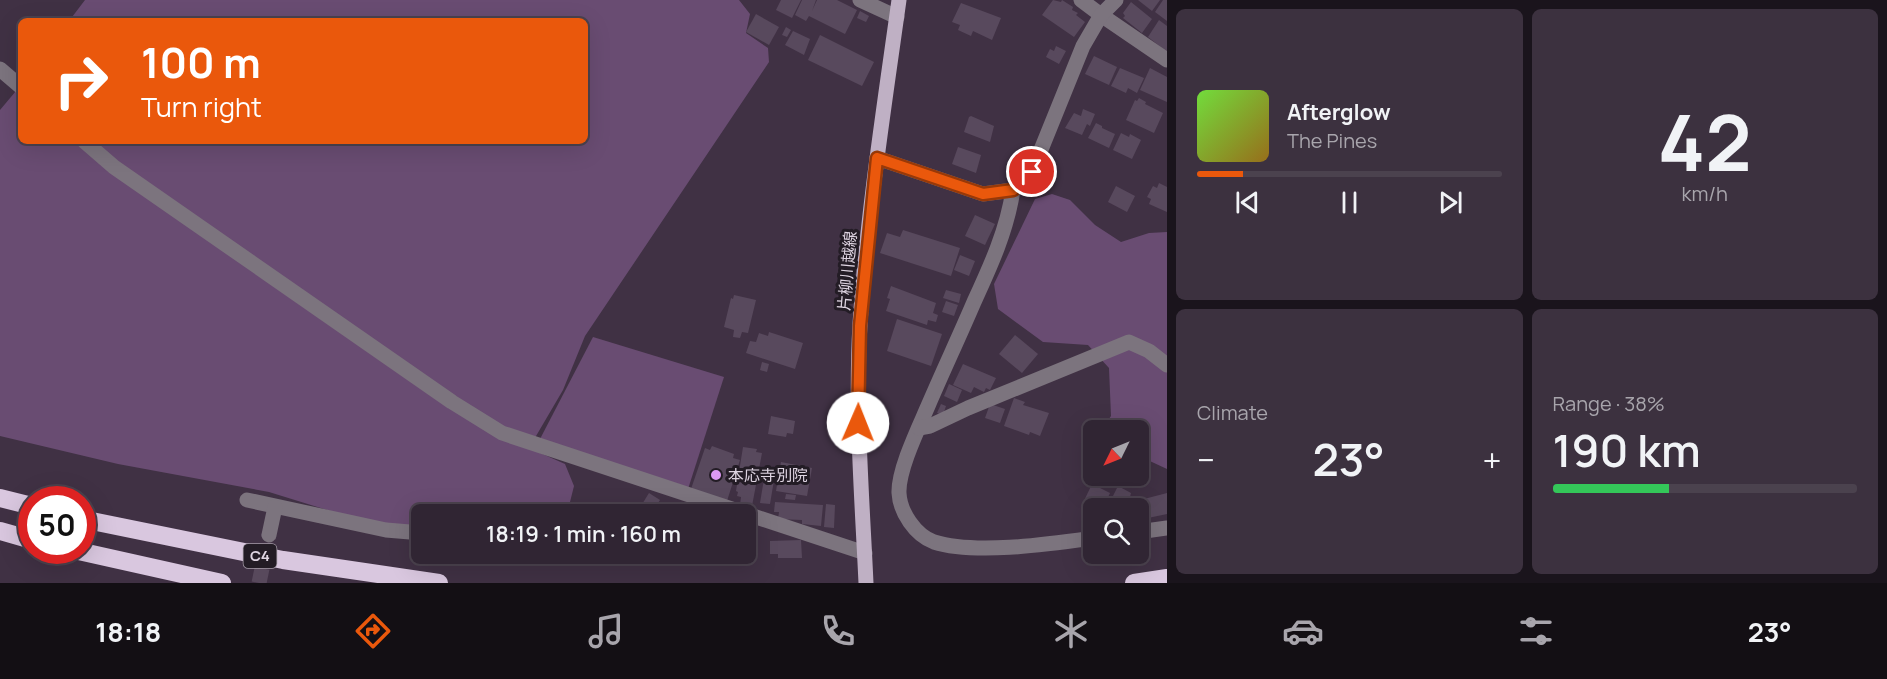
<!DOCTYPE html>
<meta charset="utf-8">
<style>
body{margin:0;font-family:Manrope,"Noto Sans JP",sans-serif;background:#3c313f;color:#f1f3f6;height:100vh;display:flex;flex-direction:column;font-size:22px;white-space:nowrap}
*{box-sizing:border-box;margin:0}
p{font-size:20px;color:#a8a5ac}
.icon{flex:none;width:33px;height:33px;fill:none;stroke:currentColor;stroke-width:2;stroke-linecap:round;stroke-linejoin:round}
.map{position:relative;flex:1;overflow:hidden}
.side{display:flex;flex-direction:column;gap:9px;padding:9px;background:#1a141c;width:720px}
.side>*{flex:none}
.hud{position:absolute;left:18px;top:18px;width:570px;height:126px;border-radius:9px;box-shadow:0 6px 24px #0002,0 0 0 2px #4b424e;background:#ea580c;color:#fff;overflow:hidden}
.needle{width:39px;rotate:227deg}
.fabs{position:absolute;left:1083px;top:420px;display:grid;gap:12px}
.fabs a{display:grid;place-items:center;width:66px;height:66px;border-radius:9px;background:#302533;box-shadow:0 6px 24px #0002,0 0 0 2px #4b424e;font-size:30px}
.speed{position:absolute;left:18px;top:486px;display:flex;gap:12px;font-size:30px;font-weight:700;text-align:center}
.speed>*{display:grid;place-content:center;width:78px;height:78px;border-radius:50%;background:#302533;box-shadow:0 6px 24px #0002,0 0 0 2px #4b424e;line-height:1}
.speed .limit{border:9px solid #d22;background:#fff;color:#111}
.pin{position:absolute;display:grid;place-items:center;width:51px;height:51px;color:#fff;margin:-26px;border:3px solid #fff;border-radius:50%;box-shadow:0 2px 6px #0007}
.me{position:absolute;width:66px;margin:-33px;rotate:1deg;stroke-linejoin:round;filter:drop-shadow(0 0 4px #0008)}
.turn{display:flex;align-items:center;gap:21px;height:126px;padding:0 24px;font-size:27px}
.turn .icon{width:78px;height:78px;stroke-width:2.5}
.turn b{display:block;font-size:42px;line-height:51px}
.big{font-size:45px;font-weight:600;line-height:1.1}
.side .tile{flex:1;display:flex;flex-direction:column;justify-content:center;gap:9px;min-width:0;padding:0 21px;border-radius:9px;background:#3c313f}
.side .dial{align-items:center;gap:0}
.dial b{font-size:78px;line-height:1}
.song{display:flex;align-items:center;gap:18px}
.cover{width:72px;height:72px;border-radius:9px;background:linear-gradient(135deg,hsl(100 70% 55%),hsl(40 70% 35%))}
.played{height:6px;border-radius:3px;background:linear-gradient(90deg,#ea580c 15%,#4b424e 15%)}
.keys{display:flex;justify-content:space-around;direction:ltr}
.heat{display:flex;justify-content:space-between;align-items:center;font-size:33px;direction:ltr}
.charge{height:9px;border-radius:4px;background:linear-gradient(90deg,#34c759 38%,#4b424e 0)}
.side .tiles{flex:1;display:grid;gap:9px;grid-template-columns:repeat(2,1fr)}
.trip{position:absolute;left:411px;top:504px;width:345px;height:60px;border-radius:9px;background:#302533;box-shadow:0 6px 24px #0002,0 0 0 2px #4b424e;font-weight:600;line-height:60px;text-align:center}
.dock{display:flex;height:96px;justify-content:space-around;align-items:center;background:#130f14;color:#a8a5ac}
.dock .icon{width:42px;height:42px}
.dock .active{color:#ea580c}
.dock b{font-size:27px;color:#f1f3f6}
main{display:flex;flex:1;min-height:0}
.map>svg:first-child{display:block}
.green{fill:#694c72}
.building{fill:#58495d}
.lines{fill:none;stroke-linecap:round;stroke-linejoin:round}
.minor-tunnel{stroke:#58495c;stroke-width:15;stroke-dasharray:15 8;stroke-linecap:butt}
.minor{stroke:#7c747e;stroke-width:15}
.major{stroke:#bfb0c4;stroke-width:15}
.highway{stroke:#d9c7df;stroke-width:18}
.route-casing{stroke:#983908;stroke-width:15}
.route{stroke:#ea580c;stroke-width:10}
.poi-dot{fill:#dd99f3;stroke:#231c25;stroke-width:2}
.labels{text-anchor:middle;stroke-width:6;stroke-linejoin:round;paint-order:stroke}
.shield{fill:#231c25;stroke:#a69da9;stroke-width:1.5}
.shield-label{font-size:15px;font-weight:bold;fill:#ded4e1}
.street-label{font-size:16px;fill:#ded4e1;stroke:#231c25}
.poi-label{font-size:16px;fill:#ded4e1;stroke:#231c25;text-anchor:start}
</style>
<main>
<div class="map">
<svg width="1167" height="583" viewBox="0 0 1167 583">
<rect width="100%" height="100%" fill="#403144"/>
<g class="green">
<path d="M85,0H739L750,14L746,33L768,48L769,62L585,336L563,390L529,448L565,464L574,486L567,514H422L421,531L353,518L269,492L118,464L0,436V110L21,85V141H585V21H69Z"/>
<path d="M1052,194L1070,200L1095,225L1121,242L1149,233L1167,232V469L1139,456L1138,430H1101L1111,416L1109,368L1088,345L1043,342L998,309L994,284L1035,199Z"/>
<path d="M593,337L724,377L688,489L540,439Z"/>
</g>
<g class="building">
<path d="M781,0H801L792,18L776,10Z"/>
<path d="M802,0H816L812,11L817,0H837L857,10L845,34L809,16L806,21L795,15Z"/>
<path d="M1053,0L1061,2L1062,0L1073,7L1072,10L1078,13L1076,15L1085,22L1074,37L1042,15Z"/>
<path d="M1138,0H1160L1152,11Z"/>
<path d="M1163,0H1167V21L1155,12Z"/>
<path d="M1131,2L1152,19L1142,33L1123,18L1125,16L1123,13Z"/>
<path d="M961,3L1001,18L992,40L973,31L971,36L958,30L960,25L952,22Z"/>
<path d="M860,11L869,16L866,22L857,18Z"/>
<path d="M756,14L779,27L769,45L746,32Z"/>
<path d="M1159,20L1167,26V52L1148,37Z"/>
<path d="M786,27L791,30L787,37L782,35Z"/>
<path d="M793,31L810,39L804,55L785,45Z"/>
<path d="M820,35L874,62L862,86L808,60Z"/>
<path d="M1056,46L1066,51L1059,64L1046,57L1050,49L1054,51Z"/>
<path d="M1094,56L1117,67L1109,85L1085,74Z"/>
<path d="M1120,68L1144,78L1137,93L1128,88L1126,93L1111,86Z"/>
<path d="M1150,68L1167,77V102L1140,90Z"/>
<path d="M1139,98L1146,102L1145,104L1163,113L1154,133L1126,120L1135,100L1137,101Z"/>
<path d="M1083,109L1095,114L1090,126L1087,124L1082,135L1065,128L1074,113L1081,116Z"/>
<path d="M971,116L994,126L990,142L964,132L969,117Z"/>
<path d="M1096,123L1102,126V128L1115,134L1109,148L1088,138Z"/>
<path d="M1121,133L1129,137L1130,134L1141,140L1132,159L1113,150Z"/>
<path d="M958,147L981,155L976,173L952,164Z"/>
<path d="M1159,183L1167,187V212L1149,204L1151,199L1147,197L1153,186L1157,188Z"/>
<path d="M1116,186L1135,196L1127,212L1108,202Z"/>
<path d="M975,215L995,224L985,245L965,236Z"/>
<path d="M903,230L960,248L951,276L880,253L887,233L900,237Z"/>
<path d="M960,255L975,261L969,276L954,270Z"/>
<path d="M891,286L936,303L933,313L938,315L936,322L928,320L927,325L886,311L890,299L887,298Z"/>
<path d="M946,290L961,294L959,303L943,298Z"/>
<path d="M734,295L756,300L748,333L742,332L740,338L733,337L734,330L724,327L731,298L733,299Z"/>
<path d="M946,301L958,305L954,316L942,312Z"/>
<path d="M897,319L942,334L931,366L887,351Z"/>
<path d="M769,332L803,343L795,369L746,353L750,341L756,342L759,333L768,336Z"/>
<path d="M1015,335L1038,354L1022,373L999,354Z"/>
<path d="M762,362L769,364L767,372L760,370Z"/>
<path d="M963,364L996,378L990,390L986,388L984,392L974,387L971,393L953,385Z"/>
<path d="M949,384L962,390L957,402L944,396Z"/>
<path d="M1014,398L1025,402L1023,405L1049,413L1040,436L1030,432L1029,435L1004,426Z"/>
<path d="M941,404L946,406L943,415L937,413Z"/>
<path d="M990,404L1005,409L1000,423L985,418Z"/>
<path d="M771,416L795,421L793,434L787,433L786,437L768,434Z"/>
<path d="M712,446L734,454L733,458L740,460L727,501L691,489L705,448L710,450Z"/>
<path d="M743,447L757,449L756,452L762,453L752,506L740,505L741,497L737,496L738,492L736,491Z"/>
<path d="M781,462L812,468L807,496L776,491Z"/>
<path d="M764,479L774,480L770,504L760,503Z"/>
<path d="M1092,484L1110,493L1103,508L1092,510L1082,505Z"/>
<path d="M1118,486L1131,493L1130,497L1136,500L1132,508H1118L1109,504Z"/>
<path d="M649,493L660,500L651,514H636Z"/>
<path d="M1167,493V514L1148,518L1144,499Z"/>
<path d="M786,494L796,495L795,500L785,499Z"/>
<path d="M775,502L823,505L821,526L802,524V520L778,519L779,512H774Z"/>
<path d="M826,504L835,505L834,528L824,527Z"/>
<path d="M801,540L802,558H778V554H770V541Z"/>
</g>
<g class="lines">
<path class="minor-tunnel" d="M259,583L269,535"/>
<g class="minor">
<path d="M860,0L897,17"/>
<path d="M1081,0L1101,15L1167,60"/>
<path d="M0,69L21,87"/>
<path d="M84,141L114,167L452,402L502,433L865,553"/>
<path d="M877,158L983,194L1013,190L1032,172L1083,46L1101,15L1116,0"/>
<path d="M1013,190C1007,230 991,265 974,302C959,337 943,371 928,406C919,427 898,470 899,493C900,512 915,535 934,542C975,555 1050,544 1094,538"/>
<path d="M919,428L930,426L968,408L1129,342L1149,351L1167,365"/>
<path d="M247,500L386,530L422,533"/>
<path d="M1138,532L1167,528"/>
<path d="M269,535L275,507"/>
</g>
<path class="major" d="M866,583C862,497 855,410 860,324C867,216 884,108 899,0"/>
<g class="highway">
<path d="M0,498L32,506"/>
<path d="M82,519L283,560L439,583"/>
<path d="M0,531L32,540"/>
<path d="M74,550L222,583"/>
<path d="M1134,583L1167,578"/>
</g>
</g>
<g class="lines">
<g class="route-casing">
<path id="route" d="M858,423L860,326L877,158L983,194L1013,190L1032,172"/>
</g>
<use href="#route" class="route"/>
</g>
<circle class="poi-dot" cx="716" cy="475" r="6"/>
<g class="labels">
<rect class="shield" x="243.5" y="544" width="33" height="24" rx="4.5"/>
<g class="shield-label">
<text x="260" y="561">C4</text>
</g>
<g class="street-label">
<text transform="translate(847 271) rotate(-85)" y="6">片柳川越線</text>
</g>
<g class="poi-label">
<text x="728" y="481">本応寺別院</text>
</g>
</g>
</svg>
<div class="fabs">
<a><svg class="needle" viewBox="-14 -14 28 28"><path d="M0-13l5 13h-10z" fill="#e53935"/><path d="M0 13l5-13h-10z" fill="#a8a5ac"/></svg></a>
<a><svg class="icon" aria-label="search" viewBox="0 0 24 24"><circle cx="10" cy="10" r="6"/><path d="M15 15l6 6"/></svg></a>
</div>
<div class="speed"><div class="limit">50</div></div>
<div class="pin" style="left:1032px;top:172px;background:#d93025"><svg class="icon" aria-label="arrive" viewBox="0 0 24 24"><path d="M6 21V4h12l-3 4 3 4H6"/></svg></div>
<svg class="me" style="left:858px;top:423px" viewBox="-20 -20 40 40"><circle r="19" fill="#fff"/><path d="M0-13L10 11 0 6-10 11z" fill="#ea580c"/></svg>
<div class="trip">18:19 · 1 min · 160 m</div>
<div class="hud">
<div class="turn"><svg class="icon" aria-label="right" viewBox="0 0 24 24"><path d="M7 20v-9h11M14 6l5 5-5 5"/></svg><div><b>100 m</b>Turn right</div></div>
</div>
</div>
<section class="side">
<div class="tiles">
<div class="tile">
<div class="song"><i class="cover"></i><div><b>Afterglow</b><p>The Pines</p></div></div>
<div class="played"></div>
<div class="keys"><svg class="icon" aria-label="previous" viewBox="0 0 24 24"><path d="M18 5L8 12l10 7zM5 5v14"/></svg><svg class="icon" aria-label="pause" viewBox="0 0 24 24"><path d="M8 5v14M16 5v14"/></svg><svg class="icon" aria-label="next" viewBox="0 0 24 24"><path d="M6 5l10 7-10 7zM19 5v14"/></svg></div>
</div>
<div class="tile dial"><b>42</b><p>km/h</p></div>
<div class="tile"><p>Climate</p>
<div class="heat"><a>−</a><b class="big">23°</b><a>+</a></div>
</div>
<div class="tile"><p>Range · 38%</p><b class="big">190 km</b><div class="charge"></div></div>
</div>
</section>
</main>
<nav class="dock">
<b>18:18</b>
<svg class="icon active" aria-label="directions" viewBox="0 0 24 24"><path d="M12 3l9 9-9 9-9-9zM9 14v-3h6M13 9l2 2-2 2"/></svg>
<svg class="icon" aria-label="music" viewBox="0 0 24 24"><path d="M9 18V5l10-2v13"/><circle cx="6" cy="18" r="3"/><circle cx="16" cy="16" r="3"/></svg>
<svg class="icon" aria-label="phone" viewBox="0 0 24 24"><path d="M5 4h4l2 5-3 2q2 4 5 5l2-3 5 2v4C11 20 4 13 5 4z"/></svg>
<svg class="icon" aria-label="climate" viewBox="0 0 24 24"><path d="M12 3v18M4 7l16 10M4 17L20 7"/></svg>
<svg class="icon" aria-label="car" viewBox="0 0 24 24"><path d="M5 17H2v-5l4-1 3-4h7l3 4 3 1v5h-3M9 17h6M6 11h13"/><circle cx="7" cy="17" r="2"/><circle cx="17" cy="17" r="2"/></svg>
<svg class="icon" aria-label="filters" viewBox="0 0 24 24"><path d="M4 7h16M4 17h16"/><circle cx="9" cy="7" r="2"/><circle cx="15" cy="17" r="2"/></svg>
<b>23°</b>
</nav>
